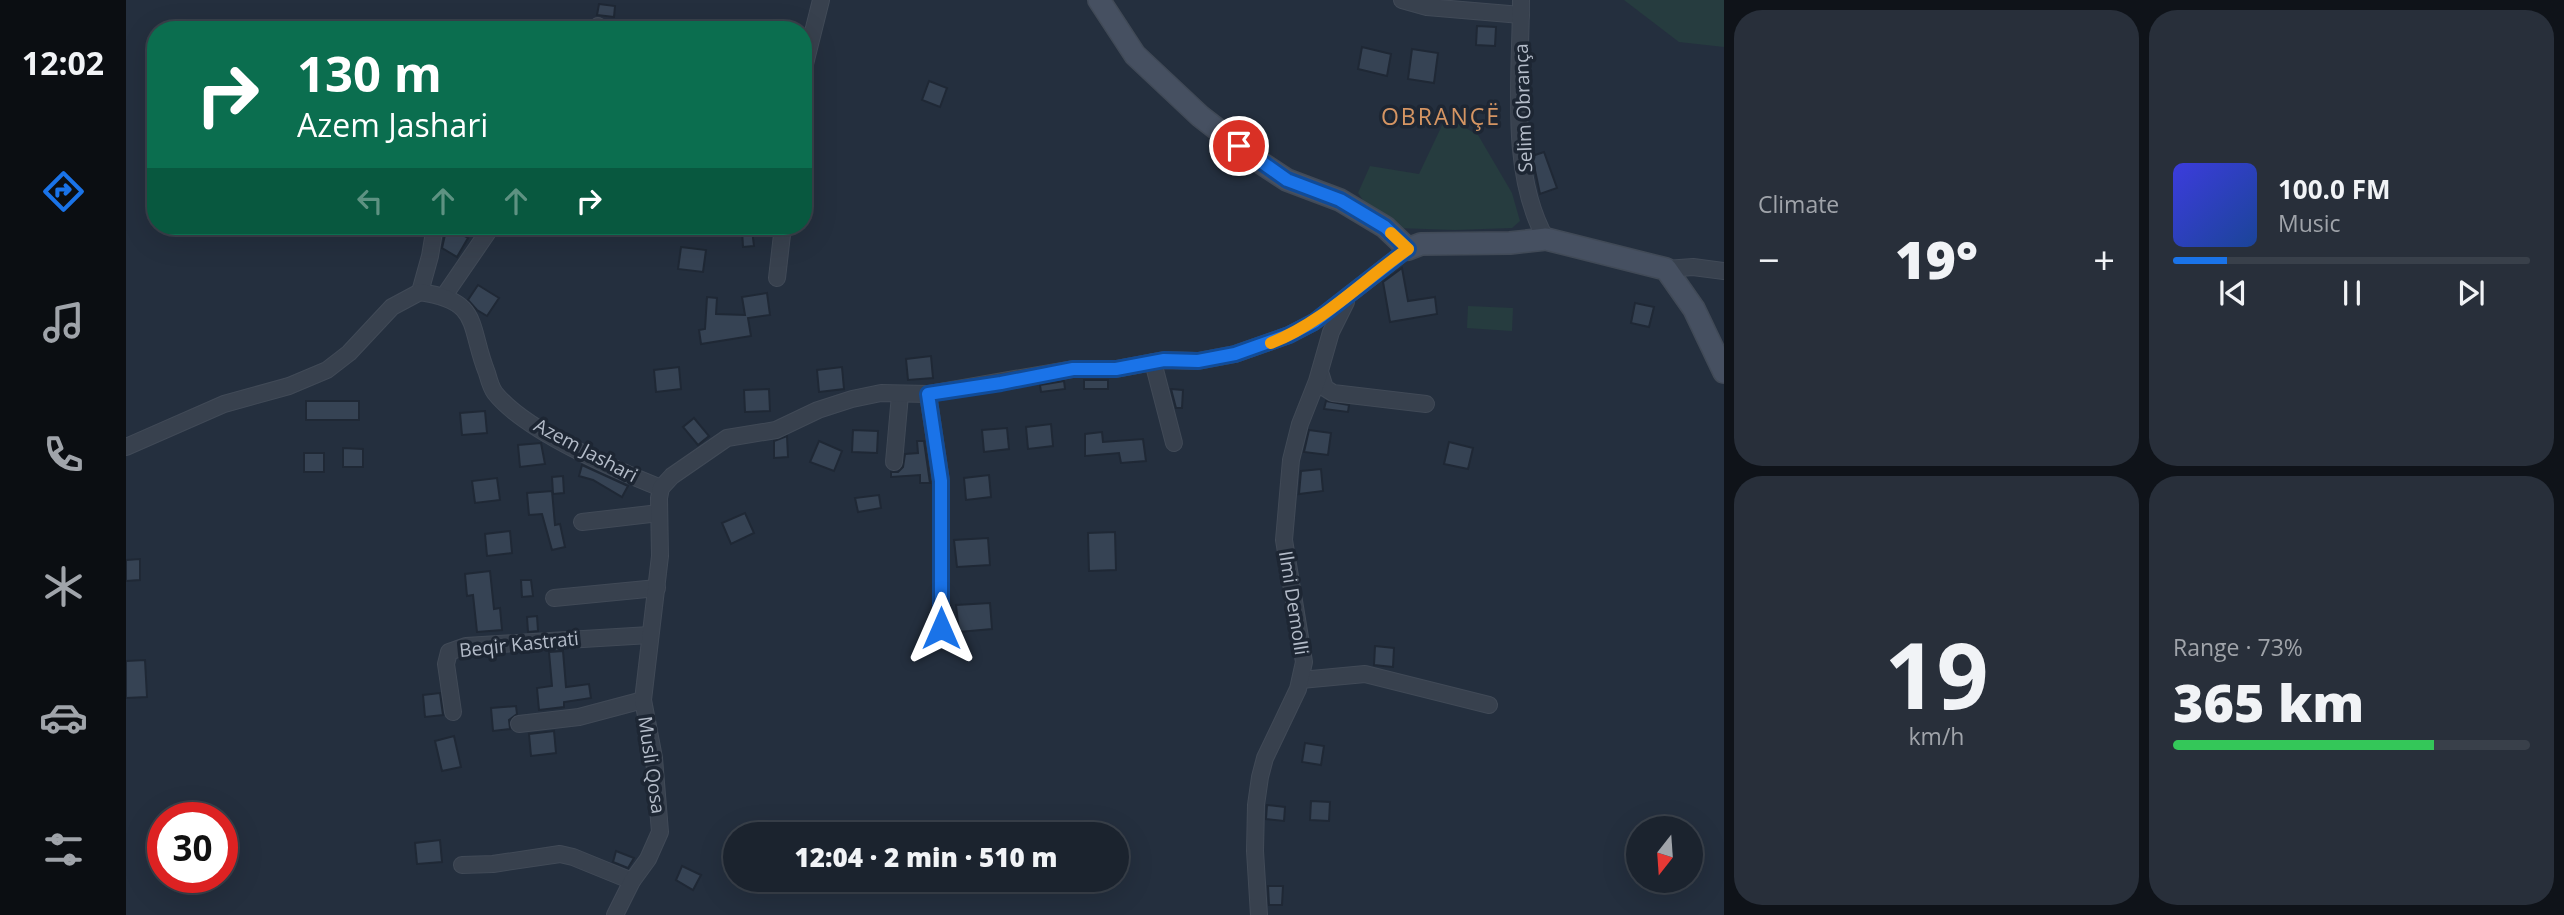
<!DOCTYPE html>
<meta charset="utf-8">
<style>
body{margin:0;font-family:"Open Sans",sans-serif;background:#282f3a;color:#f1f3f6;height:100vh;display:flex;flex-direction:column;font-size:26px;white-space:nowrap}
*{box-sizing:border-box;margin:0}
p{font-size:23px;color:#a0a4aa}
.icon{flex:none;width:38px;height:38px;fill:none;stroke:currentColor;stroke-width:2;stroke-linecap:round;stroke-linejoin:round}
.map{position:relative;flex:1;overflow:hidden}
.sheet{display:flex;flex-direction:column;gap:10px;padding:10px;background:#0f1319;width:840px}
.sheet>*{flex:none}
.top-card{position:absolute;left:21px;top:21px;width:665px;height:214px;border-radius:28px;box-shadow:0 7px 28px #0002,0 0 0 2px #39404a;background:#0b6e4f;color:#fff;overflow:hidden}
.needle{width:46px;rotate:197deg}
.controls{position:absolute;left:1500px;top:816px;display:grid;gap:14px}
.controls a{display:grid;place-items:center;width:77px;height:77px;border-radius:50%;background:#1b232e;box-shadow:0 7px 28px #0002,0 0 0 2px #39404a;font-size:35px}
.speed{position:absolute;left:21px;top:802px;display:flex;gap:14px;font-size:35px;font-weight:700;text-align:center}
.speed>*{display:grid;place-content:center;width:91px;height:91px;border-radius:50%;background:#1b232e;box-shadow:0 7px 28px #0002,0 0 0 2px #39404a;line-height:1}
.speed .limit{border:10px solid #d22;background:#fff;color:#111}
.pin{position:absolute;display:grid;place-items:center;width:60px;height:60px;color:#fff;margin:-30px;border:4px solid #fff;border-radius:50%;box-shadow:0 2px 7px #0007}
.me{position:absolute;width:77px;margin:-38px;rotate:0deg;stroke-linejoin:round;filter:drop-shadow(0 0 5px #0008)}
.turn{display:flex;align-items:center;gap:24px;height:147px;padding:0 35px;font-size:32px}
.turn .icon{width:91px;height:91px;stroke-width:2.5}
.turn b{display:block;font-size:49px;line-height:60px}
.lanes{display:flex;align-items:center;height:66px;padding:0 35px;background:#0003;justify-content:center;gap:35px;direction:ltr}
.lanes .off{opacity:.35}
.big{font-size:52px;font-weight:800;line-height:1.1}
.sheet .tile{flex:1;display:flex;flex-direction:column;justify-content:center;gap:10px;min-width:0;padding:0 24px;border-radius:28px;background:#282f3a}
.sheet .dial{align-items:center;gap:0}
.dial b{font-size:91px;line-height:1}
.song{display:flex;align-items:center;gap:21px}
.cover{width:84px;height:84px;border-radius:10px;background:linear-gradient(135deg,hsl(240 70% 55%),hsl(220 70% 35%))}
.played{height:7px;border-radius:4px;background:linear-gradient(90deg,#1a73e8 15%,#39404a 15%)}
.keys{display:flex;justify-content:space-around;direction:ltr}
.heat{display:flex;justify-content:space-between;align-items:center;font-size:38px;direction:ltr}
.charge{height:10px;border-radius:5px;background:linear-gradient(90deg,#34c759 73%,#39404a 0)}
.sheet .tiles{flex:1;display:grid;gap:10px;grid-template-columns:repeat(2,1fr)}
.trip{position:absolute;left:597px;top:822px;width:406px;height:70px;border-radius:35px;background:#1b232e;box-shadow:0 7px 28px #0002,0 0 0 2px #39404a;font-weight:800;line-height:70px;text-align:center}
main{display:flex;flex:1;min-height:0}
.tab-bar{display:flex;flex-direction:column;width:126px;justify-content:space-around;align-items:center;background:#0b0e12;color:#a0a4aa}
.tab-bar .icon{width:49px;height:49px}
.tab-bar .selected{color:#1a73e8}
.tab-bar b{font-size:32px;color:#f1f3f6}
.map>svg:first-child{display:block}
.green{fill:#263c3f}
.building{fill:#364354;stroke:#1f2835;stroke-width:2}
.lines{fill:none;stroke-linecap:round;stroke-linejoin:round}
.street-casing{stroke:#414a57;stroke-width:18}
.secondary-casing{stroke:#414a57;stroke-width:24}
.street{stroke:#38414e;stroke-width:16}
.secondary{stroke:#465061;stroke-width:21}
.route-casing{stroke:#114b97;stroke-width:18}
.route{stroke:#1a73e8;stroke-width:12}
.slow{stroke:#f59e0b;stroke-width:12}
.labels{text-anchor:middle;stroke-width:7;stroke-linejoin:round;paint-order:stroke}
.street-label{font-size:19px;fill:#b4bcc9;stroke:#1d2633}
.quarter-label{font-size:23px;letter-spacing:2px;fill:#d59563;stroke:#1d2633}
</style>
<main>
<nav class="tab-bar">
<b>12:02</b>
<svg class="icon selected" aria-label="directions" viewBox="0 0 24 24"><path d="M12 3l9 9-9 9-9-9zM9 14v-3h6M13 9l2 2-2 2"/></svg>
<svg class="icon" aria-label="music" viewBox="0 0 24 24"><path d="M9 18V5l10-2v13"/><circle cx="6" cy="18" r="3"/><circle cx="16" cy="16" r="3"/></svg>
<svg class="icon" aria-label="phone" viewBox="0 0 24 24"><path d="M5 4h4l2 5-3 2q2 4 5 5l2-3 5 2v4C11 20 4 13 5 4z"/></svg>
<svg class="icon" aria-label="climate" viewBox="0 0 24 24"><path d="M12 3v18M4 7l16 10M4 17L20 7"/></svg>
<svg class="icon" aria-label="car" viewBox="0 0 24 24"><path d="M5 17H2v-5l4-1 3-4h7l3 4 3 1v5h-3M9 17h6M6 11h13"/><circle cx="7" cy="17" r="2"/><circle cx="17" cy="17" r="2"/></svg>
<svg class="icon" aria-label="filters" viewBox="0 0 24 24"><path d="M4 7h16M4 17h16"/><circle cx="9" cy="7" r="2"/><circle cx="15" cy="17" r="2"/></svg>
</nav>
<div class="map">
<svg width="1598" height="915" viewBox="0 0 1598 915">
<rect width="100%" height="100%" fill="#242f3e"/>
<g class="green">
<path d="M1498,0H1598V47L1553,42Z"/>
<path d="M1320,117L1352,135L1386,193L1394,221L1386,228L1329,230L1270,228L1242,207L1232,193L1244,166L1293,174Z"/>
<path d="M1342,306L1387,308L1386,331L1341,328Z"/>
</g>
<g class="building">
<path d="M473,4L489,6L488,17L471,15Z"/>
<path d="M1351,26L1370,27L1369,46L1350,45Z"/>
<path d="M1236,47L1265,54L1261,76L1232,69Z"/>
<path d="M1286,49L1312,53L1308,83L1282,79Z"/>
<path d="M803,81L821,88L814,107L796,100Z"/>
<path d="M1418,152L1431,188L1414,194L1406,156Z"/>
<path d="M321,226L342,238L331,257L316,248Z"/>
<path d="M616,230H626L628,246L617,247Z"/>
<path d="M555,247L580,250L577,272L552,269Z"/>
<path d="M1276,268L1282,301L1309,297L1311,314L1264,322L1257,282Z"/>
<path d="M352,285L373,298L361,316L351,310L342,300Z"/>
<path d="M641,293L644,315L622,318L625,336L575,344L573,330L579,329L581,297L591,298L590,314L619,315L616,297Z"/>
<path d="M1509,303L1528,307L1523,327L1505,323Z"/>
<path d="M805,356L807,378L782,380L780,359Z"/>
<path d="M553,367L555,389L530,392L528,370Z"/>
<path d="M716,367L718,389L693,392L691,370Z"/>
<rect x="958" y="380" width="24" height="9"/>
<path d="M938,381L939,389L915,392L914,385Z"/>
<path d="M643,389L644,411L619,412L618,390Z"/>
<path d="M1045,389L1057,390L1056,408H1050Z"/>
<rect x="180" y="401" width="53" height="19"/>
<path d="M1200,401L1223,405L1222,412L1198,409Z"/>
<path d="M359,411L361,433L336,435L334,413Z"/>
<path d="M568,418L583,436L572,445L557,427Z"/>
<path d="M925,424L927,446L902,449L900,427Z"/>
<path d="M881,428L883,449L858,452L856,430Z"/>
<path d="M727,430L752,431L751,453L726,452Z"/>
<path d="M1183,430L1205,433L1202,455L1178,452Z"/>
<path d="M976,432L977,442L1017,439L1020,461L995,463L993,453L959,456V434Z"/>
<path d="M661,436L662,457L648,458V441Z"/>
<path d="M693,441L716,451L708,471L684,462Z"/>
<path d="M791,441H798L804,483H794V475L765,477V472H772L777,467L779,454L792,453Z"/>
<path d="M1323,442L1347,448L1342,469L1318,464Z"/>
<path d="M415,443L419,464L394,467L392,445Z"/>
<path d="M217,448L237,449V467H217Z"/>
<rect x="178" y="453" width="20" height="19"/>
<path d="M456,465L502,486L496,497L467,480L453,476Z"/>
<path d="M1195,469L1197,491L1173,494L1175,471Z"/>
<path d="M863,475L865,497L840,500L838,478Z"/>
<path d="M437,476L438,493L427,494L426,477Z"/>
<path d="M371,478L374,500L349,503L346,481Z"/>
<path d="M426,491L429,525L434,524L439,547L426,550L416,514L403,515L401,493Z"/>
<path d="M753,495L755,508L732,512L729,498Z"/>
<path d="M619,513L628,533L605,544L596,523Z"/>
<path d="M384,531L386,553L361,556L359,534Z"/>
<path d="M989,532L990,570L963,571L962,533Z"/>
<path d="M862,538L864,565L831,567L828,540Z"/>
<path d="M14,559V580L0,581V560Z"/>
<path d="M364,571L368,609L374,608L376,630L351,632L347,595L341,596L339,574Z"/>
<path d="M395,580H405L407,596L396,597Z"/>
<path d="M864,603L866,629L833,632L830,605Z"/>
<path d="M411,616L412,631L402,632L401,617Z"/>
<path d="M1249,646L1268,648L1267,667L1248,665Z"/>
<path d="M437,651L440,687L463,684L465,698L438,702V707L413,710L411,688L426,686L423,652Z"/>
<path d="M19,660L21,697L0,698V661Z"/>
<path d="M314,693L317,715L299,717L297,695Z"/>
<path d="M390,706L391,714L383,720L384,729L367,731L365,708Z"/>
<path d="M428,731L430,753L405,756L403,734Z"/>
<path d="M328,736L335,767L316,771L309,741Z"/>
<path d="M1179,743L1198,746L1195,765L1176,762Z"/>
<path d="M1185,801L1204,802L1203,821L1184,820Z"/>
<path d="M1141,805L1159,807L1158,821L1140,819Z"/>
<path d="M314,840L316,862L291,864L289,843Z"/>
<path d="M490,851L508,858L502,868L487,862Z"/>
<path d="M556,866L575,875L567,890L550,880Z"/>
<path d="M1142,886H1157L1156,905H1143Z"/>
</g>
<g class="lines">
<g class="street-casing">
<g id="street">
<path d="M1276,0L1301,7L1395,15"/>
<path d="M1395,0C1395,75 1382,172 1420,239"/>
<path d="M471,30L472,26"/>
<path d="M677,72L695,0"/>
<path d="M1540,269L1567,267L1598,271"/>
<path d="M651,278L657,226"/>
<path d="M294,292L304,256L309,226"/>
<path d="M318,296L366,226"/>
<path d="M1027,362L1048,443"/>
<path d="M1194,372L1199,388L1207,393L1300,404"/>
<path d="M802,394L815,481V628"/>
<path d="M0,447L98,404L163,386L201,370L223,353L266,307L294,292C356,301 342,326 361,373C363,380 365,388 369,393C399,431 490,470 535,488"/>
<path d="M768,462L774,395"/>
<path d="M456,522L533,513"/>
<path d="M428,598L531,588"/>
<path d="M1175,680L1239,674L1363,705"/>
<path d="M327,712L320,664L323,652L340,646L524,635"/>
<path d="M393,724L453,717L517,700"/>
<path d="M336,865L367,864L434,854L447,857L506,881"/>
<path d="M489,915L506,881L522,859L534,832L528,758L517,700L534,556L533,498L535,488L546,476L601,438L650,430L692,410L726,399L755,393L802,394L947,369H990L1038,360L1072,361L1109,354L1163,335L1188,322L1282,249"/>
<path d="M1133,915L1129,851L1130,805L1134,777L1139,758L1172,689L1178,662L1158,540L1165,460L1174,424L1191,381L1205,332L1220,302"/>
</g>
</g>
<g class="secondary-casing">
<path id="secondary" d="M973,0L1009,55L1074,116L1132,161L1161,180L1214,200L1259,227L1282,249L1295,244L1384,243L1420,239L1540,269L1568,309L1598,372"/>
</g>
<use href="#street" class="street"/>
<use href="#secondary" class="secondary"/>
</g>
<g class="lines">
<g class="route-casing">
<path id="route" d="M815,628V481L802,394L875,383L947,369H990L1038,360L1072,361L1109,354L1163,335L1188,322L1282,249L1259,227L1214,200L1161,180L1113,146"/>
</g>
<use href="#route" class="route"/>
<path class="slow" d="M1145,343C1198,322 1236,281 1282,249L1265,233"/>
</g>
<g class="labels">
<g class="street-label">
<text transform="translate(1397 108) rotate(-92)" y="7">Selim Obrança</text>
<text transform="translate(460 450) rotate(28)" y="7">Azem Jashari</text>
<text transform="translate(1168 603) rotate(81)" y="7">Ilmi Demolli</text>
<text transform="translate(393 644) rotate(-6)" y="7">Beqir Kastrati</text>
<text transform="translate(526 765) rotate(82)" y="7">Musli Qosa</text>
</g>
<g class="quarter-label">
<text x="1315" y="125">OBRANÇË</text>
</g>
</g>
</svg>
<div class="controls">
<a><svg class="needle" viewBox="-14 -14 28 28"><path d="M0-13l5 13h-10z" fill="#e53935"/><path d="M0 13l5-13h-10z" fill="#a0a4aa"/></svg></a>
</div>
<div class="speed"><div class="limit">30</div></div>
<div class="pin" style="left:1113px;top:146px;background:#d93025"><svg class="icon" aria-label="arrive" viewBox="0 0 24 24"><path d="M6 21V4h12l-3 4 3 4H6"/></svg></div>
<svg class="me" style="left:815px;top:628px" viewBox="-20 -20 40 40"><path d="M0-17L14 15 0 8-14 15z" fill="#1a73e8" stroke="#fff" stroke-width="4"/></svg>
<div class="trip">12:04 · 2 min · 510 m</div>
<div class="top-card">
<div class="turn"><svg class="icon" aria-label="right" viewBox="0 0 24 24"><path d="M7 20v-9h11M14 6l5 5-5 5"/></svg><div><b>130 m</b>Azem Jashari</div></div>
<div class="lanes"><svg class="icon off" aria-label="left" viewBox="0 0 24 24"><path d="M17 20v-9H6M10 6l-5 5 5 5"/></svg><svg class="icon off" aria-label="ahead" viewBox="0 0 24 24"><path d="M12 20V5M6 11l6-6 6 6"/></svg><svg class="icon off" aria-label="ahead" viewBox="0 0 24 24"><path d="M12 20V5M6 11l6-6 6 6"/></svg><svg class="icon" aria-label="right" viewBox="0 0 24 24"><path d="M7 20v-9h11M14 6l5 5-5 5"/></svg></div>
</div>
</div>
<section class="sheet">
<div class="tiles">
<div class="tile"><p>Climate</p>
<div class="heat"><a>−</a><b class="big">19°</b><a>+</a></div>
</div>
<div class="tile">
<div class="song"><i class="cover"></i><div><b>100.0 FM</b><p>Music</p></div></div>
<div class="played"></div>
<div class="keys"><svg class="icon" aria-label="previous" viewBox="0 0 24 24"><path d="M18 5L8 12l10 7zM5 5v14"/></svg><svg class="icon" aria-label="pause" viewBox="0 0 24 24"><path d="M8 5v14M16 5v14"/></svg><svg class="icon" aria-label="next" viewBox="0 0 24 24"><path d="M6 5l10 7-10 7zM19 5v14"/></svg></div>
</div>
<div class="tile dial"><b>19</b><p>km/h</p></div>
<div class="tile"><p>Range · 73%</p><b class="big">365 km</b><div class="charge"></div></div>
</div>
</section>
</main>
